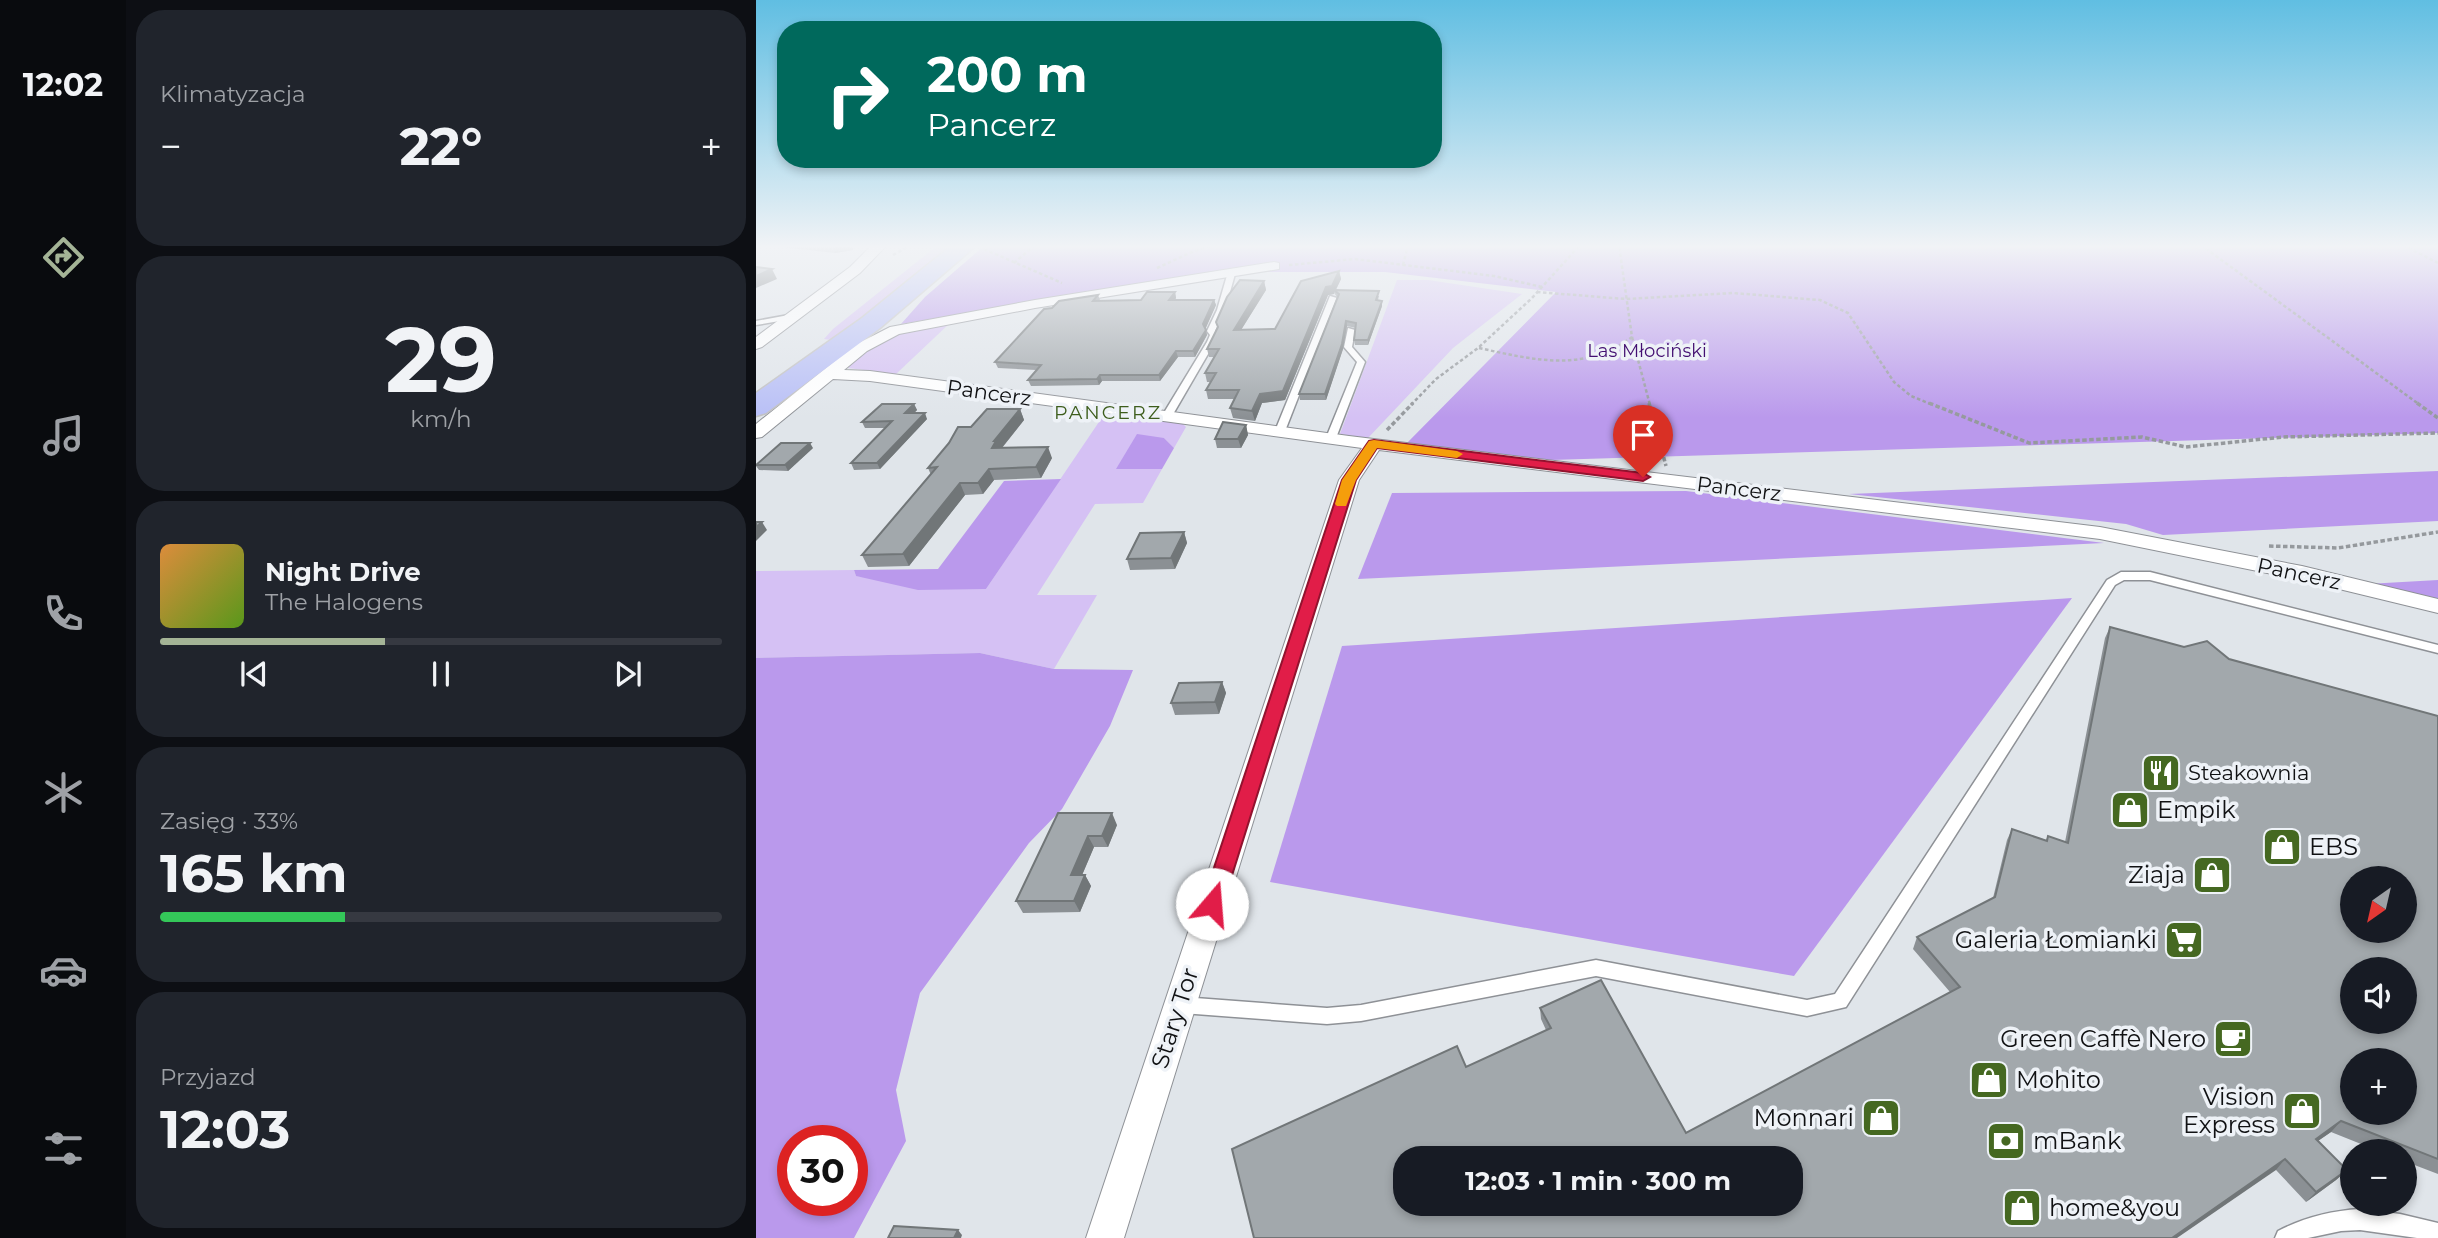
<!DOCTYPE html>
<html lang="pl">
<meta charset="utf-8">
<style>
body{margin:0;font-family:Montserrat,sans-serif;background:#20242c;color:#f1f3f6;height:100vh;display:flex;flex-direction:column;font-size:26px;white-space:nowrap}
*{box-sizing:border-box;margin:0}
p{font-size:23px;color:#9ea1a6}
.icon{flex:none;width:38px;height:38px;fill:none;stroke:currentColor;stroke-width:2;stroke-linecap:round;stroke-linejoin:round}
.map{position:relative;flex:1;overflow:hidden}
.panel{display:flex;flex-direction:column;gap:10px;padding:10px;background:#0d0f14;width:630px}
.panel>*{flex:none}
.banner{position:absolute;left:21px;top:21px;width:665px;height:147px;border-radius:28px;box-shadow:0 4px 10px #0003;background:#00695c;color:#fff;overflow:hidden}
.needle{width:46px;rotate:214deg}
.buttons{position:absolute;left:1584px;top:866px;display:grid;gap:14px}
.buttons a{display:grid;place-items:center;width:77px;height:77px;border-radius:50%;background:#171b24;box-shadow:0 4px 10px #0003;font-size:35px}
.speed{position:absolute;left:21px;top:1125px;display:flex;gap:14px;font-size:35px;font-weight:700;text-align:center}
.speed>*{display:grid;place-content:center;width:91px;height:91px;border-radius:50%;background:#171b24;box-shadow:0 4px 10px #0003;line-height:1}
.speed .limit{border:10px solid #d22;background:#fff;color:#111}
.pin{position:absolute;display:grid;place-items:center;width:60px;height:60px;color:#fff;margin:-72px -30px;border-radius:50% 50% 50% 0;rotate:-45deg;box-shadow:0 0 7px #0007}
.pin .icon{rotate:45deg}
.me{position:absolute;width:77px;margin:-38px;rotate:18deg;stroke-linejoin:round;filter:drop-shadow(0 0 5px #0008)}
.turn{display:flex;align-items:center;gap:24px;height:147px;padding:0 35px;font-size:32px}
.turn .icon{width:91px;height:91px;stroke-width:2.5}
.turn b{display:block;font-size:49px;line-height:60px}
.big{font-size:52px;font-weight:700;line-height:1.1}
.panel .card{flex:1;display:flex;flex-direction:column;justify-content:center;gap:10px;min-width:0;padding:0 24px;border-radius:28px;background:#20242c}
.panel .dial{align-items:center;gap:0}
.dial b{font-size:91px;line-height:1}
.song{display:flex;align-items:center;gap:21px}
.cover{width:84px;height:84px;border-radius:10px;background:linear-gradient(135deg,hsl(30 70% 55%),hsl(90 70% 35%))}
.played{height:7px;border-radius:4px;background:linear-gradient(90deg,#a4b496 40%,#363941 40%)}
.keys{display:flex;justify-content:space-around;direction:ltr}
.heat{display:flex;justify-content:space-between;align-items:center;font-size:38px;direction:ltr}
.charge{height:10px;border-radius:5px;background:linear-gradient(90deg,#34c759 33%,#363941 0)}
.trip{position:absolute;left:637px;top:1146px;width:410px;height:70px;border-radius:28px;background:#171b24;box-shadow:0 4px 10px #0003;font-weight:700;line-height:70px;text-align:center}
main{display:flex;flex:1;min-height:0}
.tabs{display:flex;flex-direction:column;width:126px;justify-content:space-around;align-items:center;background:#090b0e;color:#9ea1a6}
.tabs .icon{width:49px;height:49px}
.tabs .selected{color:#a4b496}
.tabs b{font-size:32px;color:#f1f3f6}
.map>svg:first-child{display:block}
.green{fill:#d5c1f4}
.forest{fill:#ba99ec;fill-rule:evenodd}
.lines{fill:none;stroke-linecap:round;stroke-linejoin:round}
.service-casing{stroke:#8e9196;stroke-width:3}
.minor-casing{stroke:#8e9196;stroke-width:2}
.trunk-casing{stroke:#c1c1c2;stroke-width:3}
.path-far1{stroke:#95999d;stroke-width:2.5;stroke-dasharray:3.5 2.5;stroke-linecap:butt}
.path{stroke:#95999d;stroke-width:3.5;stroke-dasharray:4.5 2.5;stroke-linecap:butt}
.service{fill:#fff;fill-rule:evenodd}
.minor{fill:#fff;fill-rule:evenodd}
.trunk{fill:#b8bff6;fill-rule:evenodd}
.wall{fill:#8b9094}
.shaded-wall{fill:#717678}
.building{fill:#a2a8ac;stroke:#717678;stroke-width:2;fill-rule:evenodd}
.route{fill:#e11d48;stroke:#92132f;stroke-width:2}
.slow{fill:#f59e0b}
.labels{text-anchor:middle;stroke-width:7;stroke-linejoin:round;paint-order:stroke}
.far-park-label{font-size:18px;fill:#430f71;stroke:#eef2f7}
.far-neighbourhood-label{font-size:19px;letter-spacing:2px;fill:#3d5d1c;stroke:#eef2f7}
.street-label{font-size:21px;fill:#101113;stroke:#eef2f7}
.poi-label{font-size:21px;fill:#101113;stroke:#eef2f7;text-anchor:start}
.near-poi-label{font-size:24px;fill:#101113;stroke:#eef2f7;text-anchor:start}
.near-street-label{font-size:24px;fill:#101113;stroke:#eef2f7}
</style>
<main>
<nav class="tabs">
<b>12:02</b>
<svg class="icon selected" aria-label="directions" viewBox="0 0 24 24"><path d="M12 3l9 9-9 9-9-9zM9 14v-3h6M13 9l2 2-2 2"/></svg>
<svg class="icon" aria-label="music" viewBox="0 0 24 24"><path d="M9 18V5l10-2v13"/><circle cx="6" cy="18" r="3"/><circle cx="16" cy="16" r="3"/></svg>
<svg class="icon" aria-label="phone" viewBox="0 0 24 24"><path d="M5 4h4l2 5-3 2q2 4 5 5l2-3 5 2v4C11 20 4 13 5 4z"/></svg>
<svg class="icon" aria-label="climate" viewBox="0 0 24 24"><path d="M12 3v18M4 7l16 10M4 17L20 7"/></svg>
<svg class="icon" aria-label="car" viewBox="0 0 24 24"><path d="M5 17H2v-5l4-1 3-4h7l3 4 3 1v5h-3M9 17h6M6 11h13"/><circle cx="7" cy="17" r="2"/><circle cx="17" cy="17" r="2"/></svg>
<svg class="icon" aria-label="filters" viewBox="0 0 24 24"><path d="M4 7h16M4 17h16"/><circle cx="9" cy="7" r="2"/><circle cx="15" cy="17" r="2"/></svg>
</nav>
<section class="panel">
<div class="card"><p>Klimatyzacja</p>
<div class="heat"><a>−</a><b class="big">22°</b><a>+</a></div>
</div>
<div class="card dial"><b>29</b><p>km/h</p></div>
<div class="card">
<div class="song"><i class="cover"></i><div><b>Night Drive</b><p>The Halogens</p></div></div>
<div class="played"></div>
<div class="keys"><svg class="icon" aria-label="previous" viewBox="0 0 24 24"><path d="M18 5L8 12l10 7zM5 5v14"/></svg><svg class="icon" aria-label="pause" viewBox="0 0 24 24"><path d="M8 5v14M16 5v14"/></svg><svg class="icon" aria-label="next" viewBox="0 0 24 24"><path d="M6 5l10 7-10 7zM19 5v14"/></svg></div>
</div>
<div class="card"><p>Zasięg · 33%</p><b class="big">165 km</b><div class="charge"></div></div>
<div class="card"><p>Przyjazd</p><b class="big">12:03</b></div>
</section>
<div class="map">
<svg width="1682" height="1238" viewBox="0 0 1682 1238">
<rect width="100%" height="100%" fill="#e0e5ea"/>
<g class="green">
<path d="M182,245H203L111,320L75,340L68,339L77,329Z"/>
<path d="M641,280H672L766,294L697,348L612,438L584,434Z"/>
<path d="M194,323L140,374L92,368C117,336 156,329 194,323Z"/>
<path d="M349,413L426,423L430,427L418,448L408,438L361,469H406L387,503L339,504L281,595H341L298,669L224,653L0,658V571L98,570L100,576L230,589Z"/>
</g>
<g class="forest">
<path d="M229,245H1682V433L795,460L650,444L800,292L629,272H456L145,324L169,297Z"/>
<path d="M381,434L408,438L418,448L406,469H360Z"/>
<path d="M1682,471V521L1407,535L1370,524L1093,494Z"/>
<path d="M305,479L230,589L162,590L100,576L98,570L182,569L248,481Z"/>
<path d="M930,491L1348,543L602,579L636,493Z"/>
<path d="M1682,580V601L1611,584Z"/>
<path d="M1316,598L1038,976L514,882L586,646Z"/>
<path d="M224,653L298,669L377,670L354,726L306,809L273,843L164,993L140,1090L150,1141L98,1238H0V658ZM96,1141V1200H37V1141Z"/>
</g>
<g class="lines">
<g class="service-casing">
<g id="service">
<path d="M472,272L479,274L469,310L459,331L462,335L459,342L416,416L411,419L408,418L406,416L451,342L454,335L451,331L461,310Z"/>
<path d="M574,296L581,298L529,431L524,434L521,433L519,431Z"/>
<path d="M38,314L42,316L41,318L0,325V321Z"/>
<path d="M592,328L599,330L596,347L609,362L580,438L575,441L570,438L601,362L588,347Z"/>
<path d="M1365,572H1394L1682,645V653L1394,580H1368L1359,585L1090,1007L1051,1016L840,976L605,1021L571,1024L426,1013L420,1011L417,1005L420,999L426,997L571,1008L605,1005L840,960L1051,1000L1079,994L1351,580Z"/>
<path d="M1604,1209L1644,1214L1682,1223V1238H1661L1604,1230L1585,1231L1552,1238H1519L1522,1231C1549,1217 1574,1211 1604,1209Z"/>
</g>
</g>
<g class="minor-casing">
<g id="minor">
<path d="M116,245H131L104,273L6,347L0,349V337L94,267Z"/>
<path d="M518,262L523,263V269L279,308L143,334L111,351L88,370L114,371L593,436L1344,527L1546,566L1682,599V613L1546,580L1344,539L623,450L603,480L368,1238H330L583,480L606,448L114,381L77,379L6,437L0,438V424L99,345L134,327L279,300Z"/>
</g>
</g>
<g class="trunk-casing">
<path id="trunk" d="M196,245H221L124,328L10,413L0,416V393L106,318Z"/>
</g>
<g class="path-far1">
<path d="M1445,245L1664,405"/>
<path d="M1647,245L1682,263"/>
<path d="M228,249L306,283"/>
<path d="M137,255L155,245"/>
<path d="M258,263L279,245"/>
<path d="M533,265L599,259L738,276L786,287"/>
<path d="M647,265L652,245"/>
<path d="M401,268L438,251L461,245"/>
<path d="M781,292L870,299L977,293L1064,300L1092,313L1138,382L1155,396L1177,405"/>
<path d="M876,337L894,405"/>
<path d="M723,348C778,360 828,373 876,337L863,245"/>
<path d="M655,405L680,379L722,348L776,298L824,245"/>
</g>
<g class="path">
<path d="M893,403L910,466"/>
<path d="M1173,403L1273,443L1386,437L1430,447L1527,437L1682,433"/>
<path d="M1661,403L1682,418"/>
<path d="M631,430L657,403"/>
<path d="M1513,546L1582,548L1682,532"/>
</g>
<use href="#service" class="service"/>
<use href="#minor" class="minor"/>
<use href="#trunk" class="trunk"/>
</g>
<g class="wall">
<path d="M5,245H96L97,250L79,253Z"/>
<path d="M583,271L585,279L580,290L623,296L622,300L626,306L612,345H599L598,340L600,328L591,326L587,349L570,400H544L543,394L581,297L578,293V294L572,295L529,400L506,403L499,421L477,418L474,408L479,399H452L450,390L455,382H451L449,373L458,357H453L451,349L462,329L460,322L508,281L510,290L485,330L519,329Z"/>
<path d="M419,292L420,298L419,300H458L460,305L449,329L451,335L439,357H422L404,381H346L343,385L275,386L272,380L280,370L242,368L239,362L296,308L342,295L344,300H385Z"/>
<path d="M158,404L161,410L158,413L171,419L124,469L98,470L95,463L129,428H109L106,422Z"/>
<path d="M264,409L268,420L246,448L296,458L285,478L238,480L227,494L209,495L153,566L112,567L106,555L175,475L172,468L215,427Z"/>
<path d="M490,425L492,435L485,448H461L459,439Z"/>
<path d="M57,448L32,471L3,470L0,466V465Z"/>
<path d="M428,532L431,543L419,569L374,570L371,559Z"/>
<path d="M1354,627L1682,716V1174L1648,1161V1152H1625L1575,1132L1562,1141L1591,1170L1580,1180L1550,1202L1520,1170L498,1238L710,1067L790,1030L785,1019L784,1008L930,1133L1194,992L1157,949L1161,937L1237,898L1251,840L1256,829L1290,840L1292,836L1309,842L1349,638Z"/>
<path d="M466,682L470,693L463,714L419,715L415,703Z"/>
<path d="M302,813L361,825L352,847H338L326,875H329L335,886L324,912L267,913L260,901Z"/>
</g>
<g class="shaded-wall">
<path d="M76,245H96L97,250L79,253Z"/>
<path d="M16,269L21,279L0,288V276Z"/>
<path d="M583,271L585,279L579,291L578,290V294L572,295L529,400L506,403L499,421L496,411L504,394L570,287Z"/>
<path d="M508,281L510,290L480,338L478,330Z"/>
<path d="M419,292L420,298L414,306L413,300Z"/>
<path d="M458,300L460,305L449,330L447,324Z"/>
<path d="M626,301V306L612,345V340Z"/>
<path d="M590,321L591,326L587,349L570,400L569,394Z"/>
<path d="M450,330L451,335L439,357L437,351Z"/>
<path d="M420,351L422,357L404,381L403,375Z"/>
<path d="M344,375L346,381L343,385L341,379Z"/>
<path d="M158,404L161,410L152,419L149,413Z"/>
<path d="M264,409L268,420L244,450L236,448L238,441Z"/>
<path d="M169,413L171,419L124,469L121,463Z"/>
<path d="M490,425L492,435L485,448L482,439Z"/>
<path d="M54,443L57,448L32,471L29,465Z"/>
<path d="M292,447L296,458L285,478L280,467Z"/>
<path d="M233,469L238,480L227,494L222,483Z"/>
<path d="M204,483L209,495L153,566L147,554Z"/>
<path d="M6,522L11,530L0,541V527Z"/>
<path d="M428,532L431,543L419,569L415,558Z"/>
<path d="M466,682L470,693L463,714L459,702Z"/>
<path d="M356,813L361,825L352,847L346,836Z"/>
<path d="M332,836L338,847L321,887L315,875Z"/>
<path d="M329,875L335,886L324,912L318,901Z"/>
<path d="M1585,1121L1575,1132L1550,1149L1560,1139Z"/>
<path d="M1529,1159L1520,1170L1421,1238H1416Z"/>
<path d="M1591,1170L1580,1180L1550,1202L1560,1192Z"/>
<path d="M202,1230L206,1235L205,1238H198Z"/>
</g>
<g class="building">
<path d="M0,267L16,269L0,276Z"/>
<path d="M583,271L576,286L570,287L527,391L504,394L496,411L474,408L483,390H450L460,373H449L463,349H451L462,327L460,322L471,297L484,280L508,281L478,330L519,329L545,281Z"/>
<path d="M578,290L623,291L620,300L626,301L612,340H598L600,323L590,321L586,344L569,394H543L583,294Z"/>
<path d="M391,292H419L413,300H458L447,324L450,330L437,351H420L403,375H344L341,379L272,380L285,365L239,362L288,309L296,308L303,301L342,295L337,301L385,300Z"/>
<path d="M126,404H158L149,413H169L121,463H95L136,421L106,422Z"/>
<path d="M231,409H264L238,441H240L236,448L292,447L280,467L233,469L222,483H204L147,554L106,555L181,467L172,468L193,443L202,427H215Z"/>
<path d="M467,422L490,425L482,439H459Z"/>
<path d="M25,443H54L29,465H0Z"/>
<path d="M0,522H6L0,527Z"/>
<path d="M428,532L415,558L371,559L384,533Z"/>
<path d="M1354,627L1428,647L1451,641L1473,659L1682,716V1159L1585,1121L1560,1139L1591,1170L1560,1192L1529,1159L1416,1238H498L476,1149L701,1046L710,1067L795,1028L784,1008L845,980L930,1133L1204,987L1161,937L1239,897L1256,829L1291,841L1292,836L1312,843ZM1596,878H1648V931H1596ZM1596,970H1648V1022H1596ZM1596,1060H1648V1113H1596ZM649,1158H1034V1204H649Z"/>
<path d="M466,682L459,702L415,703L423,683Z"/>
<path d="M302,813H356L346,836H332L315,875H329L318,901H260Z"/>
<path d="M138,1226L202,1230L198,1238H132Z"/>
</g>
<linearGradient id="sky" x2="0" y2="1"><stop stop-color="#60bee2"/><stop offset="0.59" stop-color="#f1f3f6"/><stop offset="1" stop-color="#f1f3f6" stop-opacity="0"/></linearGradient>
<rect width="1682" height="418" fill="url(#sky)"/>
<path class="route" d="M618,440L887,473L894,477L887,481L621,448L600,480L467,904L463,910L456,913L449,910L446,904L586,480L613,441Z"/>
<path class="slow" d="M618,440L701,451L707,454L701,458L621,448L600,480L590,506H581L579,504L586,480L613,441Z"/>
<defs>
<g id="restaurant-square" transform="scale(2.0125)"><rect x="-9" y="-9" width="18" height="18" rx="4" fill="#456821" stroke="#eef2f7"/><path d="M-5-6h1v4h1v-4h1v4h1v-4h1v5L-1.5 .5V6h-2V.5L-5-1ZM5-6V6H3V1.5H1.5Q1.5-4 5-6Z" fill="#fff"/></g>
<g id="shop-square" transform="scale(2.0125)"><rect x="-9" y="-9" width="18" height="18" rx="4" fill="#456821" stroke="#eef2f7"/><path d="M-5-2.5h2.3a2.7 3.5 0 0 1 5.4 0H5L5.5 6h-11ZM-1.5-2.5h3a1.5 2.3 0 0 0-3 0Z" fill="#fff"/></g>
<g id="supermarket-square" transform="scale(2.0125)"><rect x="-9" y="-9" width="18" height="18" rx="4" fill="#456821" stroke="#eef2f7"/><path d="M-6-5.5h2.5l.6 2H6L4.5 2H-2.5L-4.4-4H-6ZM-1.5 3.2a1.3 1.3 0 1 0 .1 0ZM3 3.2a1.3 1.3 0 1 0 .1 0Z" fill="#fff"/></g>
<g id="cafe-square" transform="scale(2.0125)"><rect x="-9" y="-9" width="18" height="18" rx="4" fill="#456821" stroke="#eef2f7"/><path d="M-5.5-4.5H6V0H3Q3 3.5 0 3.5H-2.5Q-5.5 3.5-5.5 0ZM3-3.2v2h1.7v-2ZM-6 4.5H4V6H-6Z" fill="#fff"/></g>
<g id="bank-square" transform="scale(2.0125)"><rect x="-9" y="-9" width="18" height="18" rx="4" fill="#456821" stroke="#eef2f7"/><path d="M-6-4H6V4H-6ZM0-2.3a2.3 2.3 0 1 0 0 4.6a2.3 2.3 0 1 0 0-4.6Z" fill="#fff"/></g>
</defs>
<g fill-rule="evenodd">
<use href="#restaurant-square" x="1405" y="773"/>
<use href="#shop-square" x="1374" y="810"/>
<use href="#shop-square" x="1526" y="847"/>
<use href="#shop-square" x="1456" y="875"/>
<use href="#supermarket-square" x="1428" y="940"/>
<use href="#cafe-square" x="1477" y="1039"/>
<use href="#shop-square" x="1233" y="1080"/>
<use href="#shop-square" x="1546" y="1111"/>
<use href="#shop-square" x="1125" y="1118"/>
<use href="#bank-square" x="1250" y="1141"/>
<use href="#shop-square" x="1266" y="1208"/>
</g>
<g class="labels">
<g class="far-park-label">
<text x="891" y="357">Las Młociński</text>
</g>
<g class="far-neighbourhood-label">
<text x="352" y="419">PANCERZ</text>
</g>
<g class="street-label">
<text transform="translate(233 393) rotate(8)" y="7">Pancerz</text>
<text transform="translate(983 489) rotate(7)" y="7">Pancerz</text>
<text transform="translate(1543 574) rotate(12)" y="7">Pancerz</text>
</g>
<g class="poi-label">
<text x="1432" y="780">Steakownia</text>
</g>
<g class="near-poi-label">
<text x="1401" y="818">Empik</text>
<text x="1553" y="855">EBS</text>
<text x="1429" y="883" text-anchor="end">Ziaja</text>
<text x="1401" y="948" text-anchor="end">Galeria Łomianki</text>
<text x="1450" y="1047" text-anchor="end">Green Caffè Nero</text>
<text x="1260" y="1088">Mohito</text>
<text x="1519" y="1105" text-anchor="end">Vision<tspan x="1519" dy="28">Express</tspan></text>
<text x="1098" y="1126" text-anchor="end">Monnari</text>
<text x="1277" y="1149">mBank</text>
<text x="1293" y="1216">home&amp;you</text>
</g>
<g class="near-street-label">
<text transform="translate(419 1018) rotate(-72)" y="8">Stary Tor</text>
</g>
</g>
</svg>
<div class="buttons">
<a><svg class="needle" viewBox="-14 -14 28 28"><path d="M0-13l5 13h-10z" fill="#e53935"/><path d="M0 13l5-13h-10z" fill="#9ea1a6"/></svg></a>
<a><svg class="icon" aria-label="sound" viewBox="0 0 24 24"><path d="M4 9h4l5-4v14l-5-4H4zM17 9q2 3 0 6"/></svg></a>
<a>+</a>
<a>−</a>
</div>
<div class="speed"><div class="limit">30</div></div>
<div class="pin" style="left:887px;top:477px;background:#d93025"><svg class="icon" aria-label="arrive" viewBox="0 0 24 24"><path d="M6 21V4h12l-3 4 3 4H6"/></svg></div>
<svg class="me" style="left:456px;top:904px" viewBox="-20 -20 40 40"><circle r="19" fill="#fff"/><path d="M0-13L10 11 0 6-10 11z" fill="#e11d48"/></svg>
<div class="trip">12:03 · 1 min · 300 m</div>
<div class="banner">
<div class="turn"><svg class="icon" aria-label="right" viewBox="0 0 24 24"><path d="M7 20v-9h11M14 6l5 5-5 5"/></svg><div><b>200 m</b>Pancerz</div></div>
</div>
</div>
</main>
